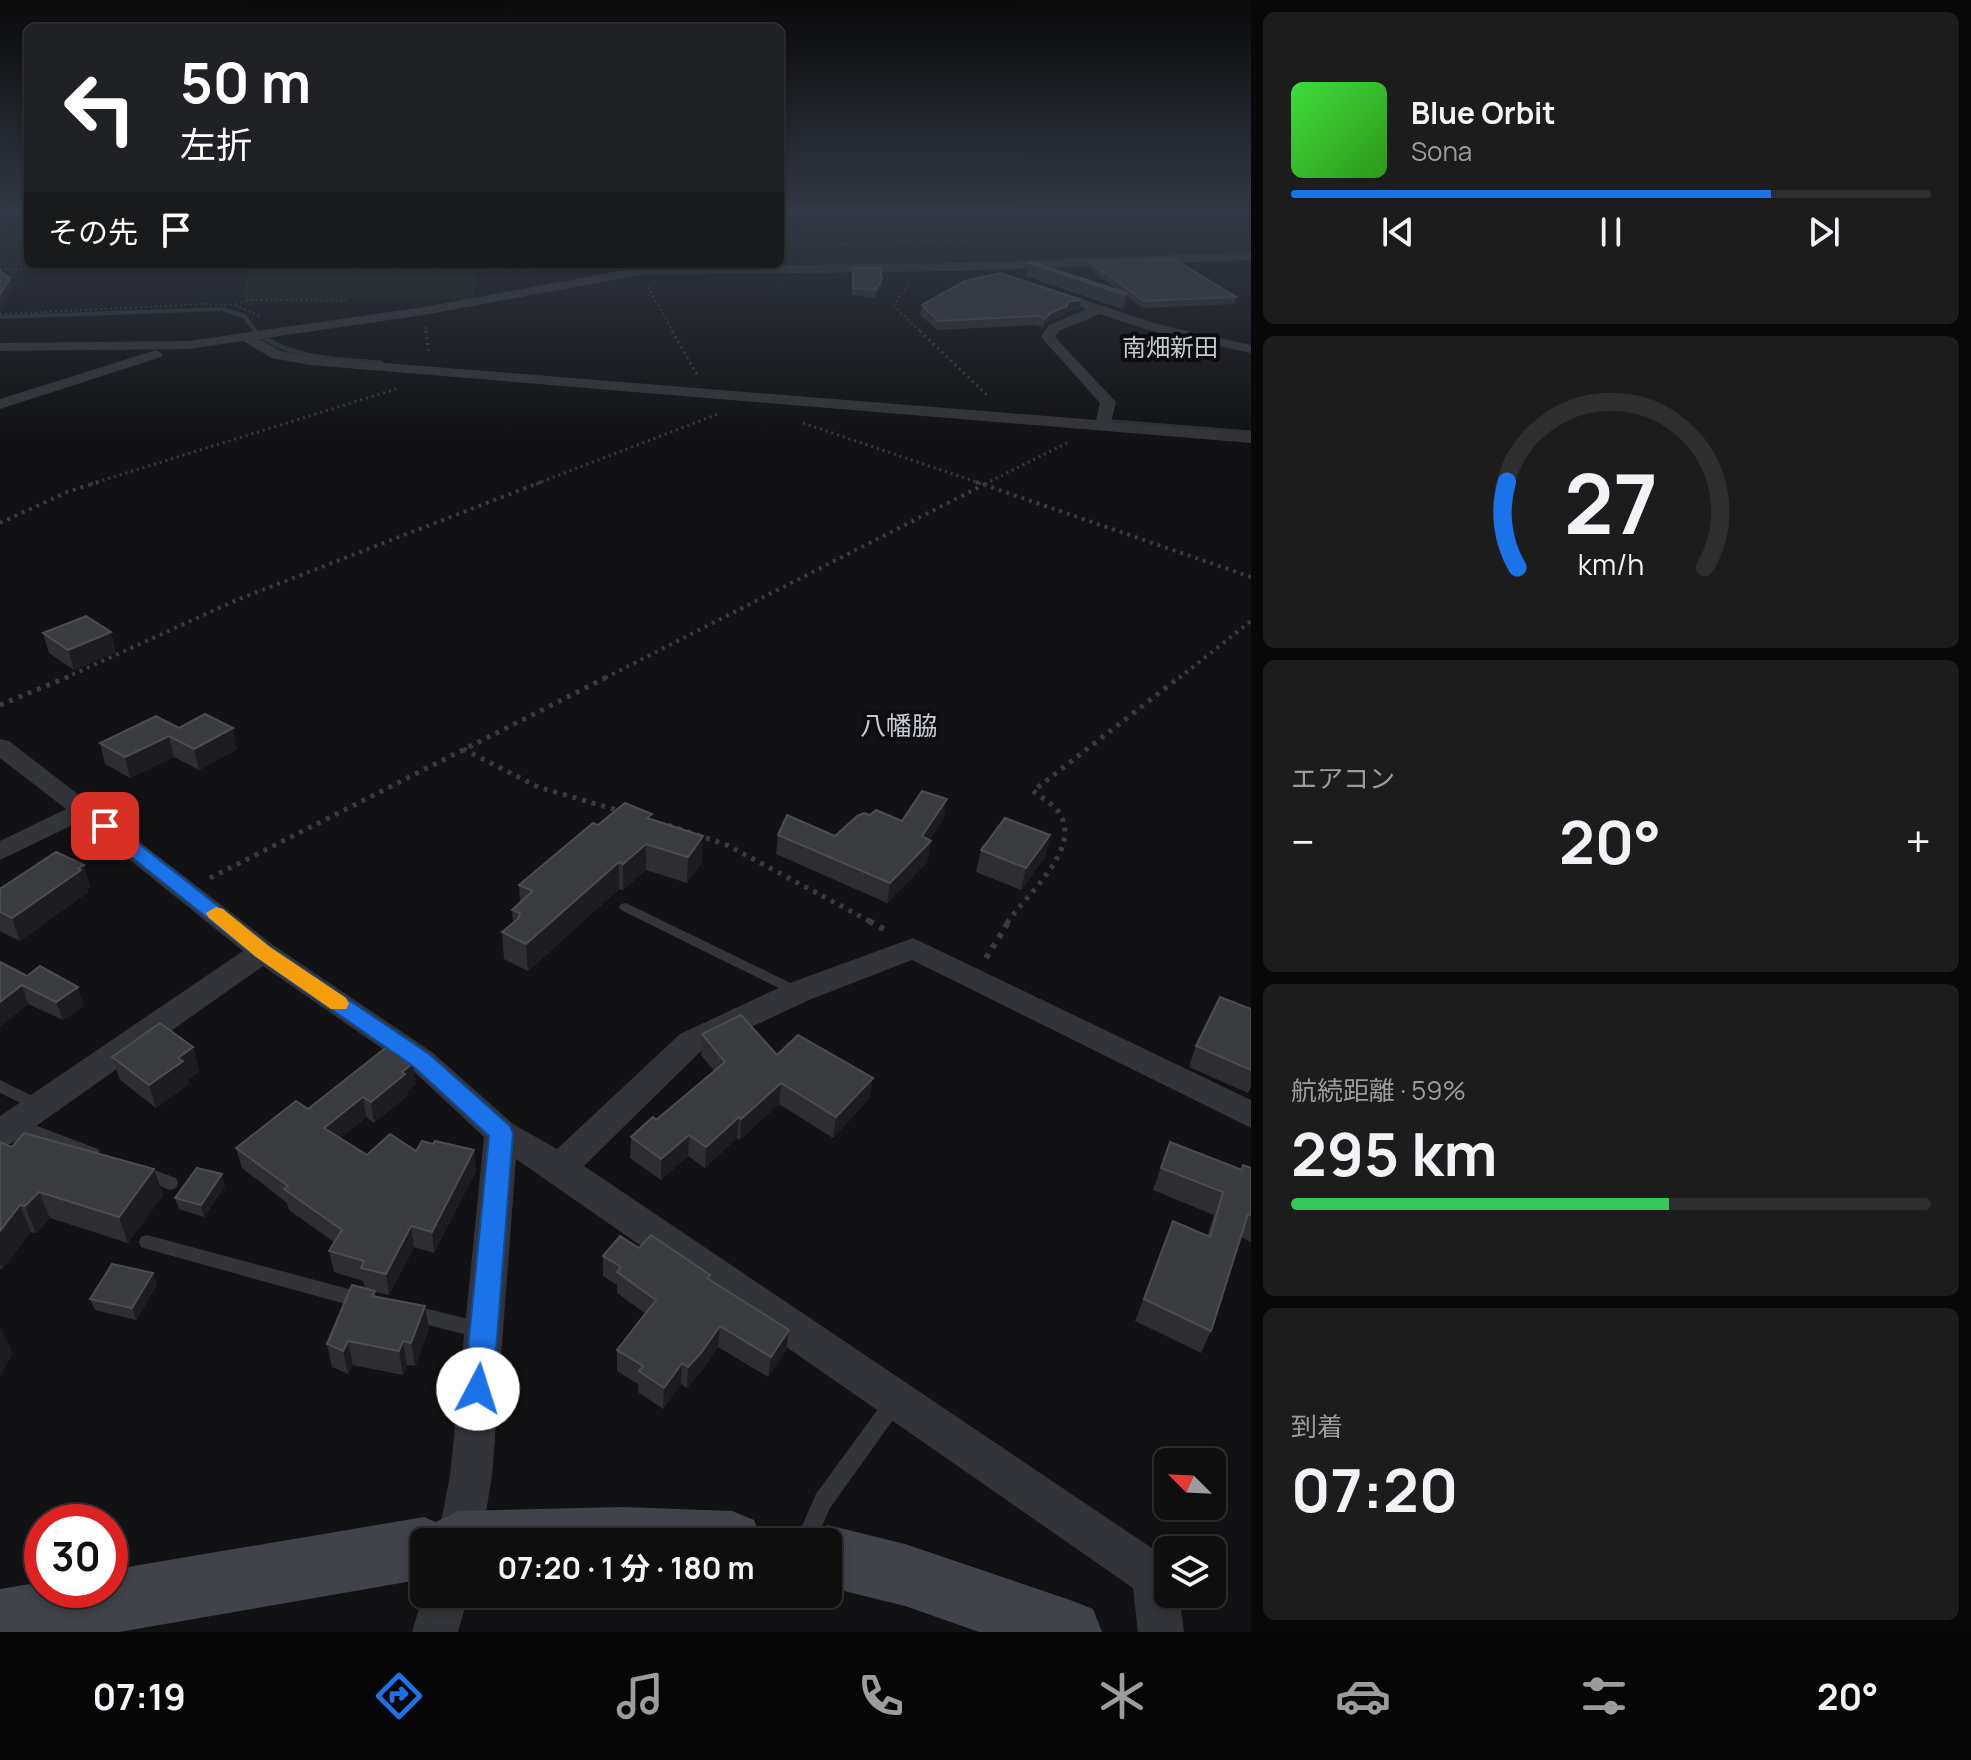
<!DOCTYPE html>
<html lang="ja">
<meta charset="utf-8">
<style>
body{margin:0;font-family:Manrope,"Noto Sans JP",sans-serif;background:#1c1c1d;color:#f1f3f6;height:100vh;display:flex;flex-direction:column;font-size:30px;white-space:nowrap}
*{box-sizing:border-box;margin:0}
p{font-size:26px;color:#9b9c9e}
.icon{flex:none;width:44px;height:44px;fill:none;stroke:currentColor;stroke-width:2;stroke-linecap:round;stroke-linejoin:round}
.map{position:relative;flex:1;overflow:hidden}
.panel{display:flex;flex-direction:column;gap:12px;padding:12px;background:#080808;width:720px}
.panel>*{flex:none}
.hud{position:absolute;left:24px;top:24px;width:760px;height:244px;border-radius:12px;box-shadow:0 4px 12px #0003,0 0 0 2px #2e2e2f;background:#202124;color:#fff;overflow:hidden}
.needle{width:52px;rotate:294deg}
.fabs{position:absolute;left:1154px;top:1448px;display:grid;gap:16px}
.fabs a{display:grid;place-items:center;width:72px;height:72px;border-radius:12px;background:#0e0e0f;box-shadow:0 4px 12px #0003,0 0 0 2px #2e2e2f;font-size:40px}
.speed{position:absolute;left:24px;top:1504px;display:flex;gap:16px;font-size:40px;font-weight:700;text-align:center}
.speed>*{display:grid;place-content:center;width:104px;height:104px;border-radius:50%;background:#0e0e0f;box-shadow:0 4px 12px #0003,0 0 0 2px #2e2e2f;line-height:1}
.speed .limit{border:12px solid #d22;background:#fff;color:#111}
.pin{position:absolute;display:grid;place-items:center;width:68px;height:68px;color:#fff;margin:-34px;border-radius:16px;box-shadow:0 4px 12px #0006}
.me{position:absolute;width:88px;margin:-44px;rotate:5deg;stroke-linejoin:round;filter:drop-shadow(0 0 6px #0008)}
.turn{display:flex;align-items:center;gap:28px;height:168px;padding:0 24px;font-size:36px}
.turn .icon{width:104px;height:104px;stroke-width:2.5}
.turn b{display:block;font-size:56px;line-height:68px}
.then{display:flex;align-items:center;height:76px;padding:0 24px;background:#0003;gap:16px;font-size:30px}
.big{font-size:60px;font-weight:700;line-height:1.1}
.panel .tile{flex:1;display:flex;flex-direction:column;justify-content:center;gap:12px;min-width:0;padding:0 28px;border-radius:12px;background:#1c1c1d}
.panel .dial{align-items:center;gap:0}
.dial svg{height:208px;overflow:visible;fill:none;stroke:#2e2e2f;stroke-width:7;stroke-linecap:round;text-anchor:middle}
.dial text{fill:#f1f3f6;stroke:none}
.song{display:flex;align-items:center;gap:24px}
.cover{width:96px;height:96px;border-radius:12px;background:linear-gradient(135deg,hsl(120 70% 55%),hsl(110 70% 35%))}
.played{height:8px;border-radius:4px;background:linear-gradient(90deg,#1a73e8 75%,#2e2e2f 75%)}
.keys{display:flex;justify-content:space-around;direction:ltr}
.heat{display:flex;justify-content:space-between;align-items:center;font-size:44px;direction:ltr}
.charge{height:12px;border-radius:6px;background:linear-gradient(90deg,#34c759 59%,#2e2e2f 0)}
.trip{position:absolute;left:410px;top:1528px;width:432px;height:80px;border-radius:12px;background:#0e0e0f;box-shadow:0 4px 12px #0003,0 0 0 2px #2e2e2f;font-weight:700;line-height:80px;text-align:center}
.tab-bar{display:flex;height:128px;justify-content:space-around;align-items:center;background:#060606;color:#9b9c9e}
.tab-bar .icon{width:56px;height:56px}
.tab-bar .current{color:#1a73e8}
.tab-bar b{font-size:36px;color:#f1f3f6}
main{display:flex;flex:1;min-height:0}
.map>svg:first-child{display:block}
.green{fill:#181f18}
.lines{fill:none;stroke-linecap:round;stroke-linejoin:round}
.stream-far1{stroke:#273238;stroke-width:4}
.stream{stroke:#273238;stroke-width:5}
.path-far4{stroke:#383b40;stroke-width:2;stroke-dasharray:2 3;stroke-linecap:butt}
.path-far3{stroke:#383b40;stroke-width:3;stroke-dasharray:2 4;stroke-linecap:butt}
.path-far2{stroke:#383b40;stroke-width:4;stroke-dasharray:3 5;stroke-linecap:butt}
.path-far1{stroke:#383b40;stroke-width:5;stroke-dasharray:4 6;stroke-linecap:butt}
.path{stroke:#383b40;stroke-width:6;stroke-dasharray:5 7;stroke-linecap:butt}
.lane{fill:#333439;fill-rule:evenodd}
.street{fill:#333439;fill-rule:evenodd}
.secondary{fill:#404349;fill-rule:evenodd}
.wall{fill:#2e2e32}
.shaded-wall{fill:#1d1d20}
.building{fill:#3a3c40;stroke:#4a4d52;stroke-width:2}
.route{fill:#1a73e8;stroke:#114b97;stroke-width:2}
.slow{fill:#f59e0b}
.labels{text-anchor:middle;stroke-width:8;stroke-linejoin:round;paint-order:stroke}
.far-quarter-label{font-size:24px;fill:#c3c8d1;stroke:#0d0d0f}
.neighbourhood-label{font-size:26px;fill:#c3c8d1;stroke:#0d0d0f}
</style>
<main>
<div class="map">
<svg width="1251" height="1632" viewBox="0 0 1251 1632">
<rect width="100%" height="100%" fill="#121214"/>
<g class="green">
<path d="M1109,212H1251V253L922,265L567,269L0,265V221H28V264H780V223Z"/>
<path d="M248,271H477L474,299L243,300Z"/>
</g>
<g class="lines">
<path class="stream-far1" d="M0,317L223,309L244,316L257,333"/>
<g class="stream">
<path d="M255,331C291,360 337,359 381,363"/>
<path d="M1101,421L1251,433"/>
</g>
<g class="path-far4">
<path d="M0,219H28"/>
<path d="M780,220L1012,212"/>
<path d="M899,244L904,239L1092,223L1158,212"/>
<path d="M0,246H28"/>
<path d="M780,246L1251,232"/>
<path d="M0,269L535,270"/>
<path d="M910,286L902,292L894,306L922,333"/>
<path d="M648,287L674,333"/>
<path d="M236,304L250,300L350,301"/>
<path d="M0,314L207,304L234,305L260,316"/>
<path d="M426,327L427,333"/>
</g>
<g class="path-far3">
<path d="M426,331L429,353"/>
<path d="M672,331L698,376"/>
<path d="M920,331L989,397"/>
<path d="M803,423L982,484"/>
<path d="M91,484L396,389"/>
<path d="M536,484L718,414"/>
<path d="M985,484L1067,443"/>
</g>
<g class="path-far2">
<path d="M976,482L1251,577"/>
<path d="M0,523L67,492L98,482"/>
<path d="M65,678L239,599L541,482"/>
<path d="M605,678L989,482"/>
<path d="M1179,678L1251,621"/>
</g>
<g class="path-far1">
<path d="M0,705L70,676"/>
<path d="M463,749L538,787L620,811"/>
<path d="M668,825L727,845L873,923"/>
<path d="M210,878L609,676"/>
<path d="M1007,923C1025,896 1080,851 1061,816C1056,805 1042,798 1033,791L1181,676"/>
</g>
<g class="path">
<path d="M869,921L889,932"/>
<path d="M986,958L1009,921"/>
</g>
<g class="lane">
<path d="M626,903L803,989L805,992L803,995H793L621,910L619,907L621,904Z"/>
<path d="M0,1080L45,1102L48,1106L45,1110L40,1112L35,1110L0,1093Z"/>
<path d="M16,1118L98,1149L100,1153L98,1157L92,1159L11,1128L8,1124L11,1120Z"/>
<path d="M143,1166L176,1178L178,1183L176,1188L170,1190L137,1177L135,1172L137,1167Z"/>
<path d="M147,1235L360,1292L366,1295L369,1300L366,1305L360,1308L147,1249L141,1247L139,1242L141,1237Z"/>
<path d="M412,1305L480,1322L486,1324L489,1330L486,1336L480,1338L412,1321L406,1319L403,1313L406,1307Z"/>
<path d="M893,1395L900,1398L902,1404L900,1410L830,1508L815,1542H795L816,1494L886,1398Z"/>
</g>
<g class="street">
<path d="M1251,252V260L955,271L640,275L424,315L259,339L281,351L310,357L1096,420L1100,403L1041,337L1049,325L1087,309L1044,295L1043,292L1049,288L1157,324L1251,345V353L1148,330L1100,314L1059,331L1055,337L1116,402L1111,422L1251,433V443L310,365L272,358L243,341L189,349L0,351V343L189,341L424,307L640,267L955,263Z"/>
<path d="M156,350L163,354L161,357L0,409V399Z"/>
<path d="M0,739L9,741L273,945L432,1052L513,1124L557,1149L680,1034L787,984L913,938L1251,1100V1128L912,960L809,1000L702,1050L584,1166L1168,1559V1594H1179L1184,1632H1138L1133,1588L516,1159L492,1476L481,1542H437L450,1476L484,1137L410,1068L263,966L12,1143L0,1147V1116L243,951L81,821L0,860V841L66,809L0,758Z"/>
<path d="M424,1592L469,1594L458,1632H412Z"/>
</g>
<g class="secondary">
<path d="M623,1507L732,1511L754,1520L763,1542H424V1579L119,1632H0V1589L42,1582V1590H110V1570L424,1517L436,1522L458,1511Z"/>
<path d="M828,1525L905,1544L1070,1600L1093,1609L1102,1632H979L905,1606L828,1587V1542H803L806,1534Z"/>
</g>
</g>
<g class="wall">
<path d="M1090,262L1236,297L1234,304L1143,308L1127,296L1124,307L1122,309L1026,276L1028,263L1118,290L1089,269Z"/>
<path d="M853,268L882,279L881,286L875,298L852,295Z"/>
<path d="M1081,300L1079,309L1066,311L1065,315L1048,322L1043,328L1036,325L937,330L920,315L922,305Z"/>
<path d="M43,633L116,652L74,670L49,653Z"/>
<path d="M179,728L237,749L199,770L174,757L130,778L105,764L100,743Z"/>
<path d="M870,815L902,821L944,818L929,840L928,861L887,903L776,854L778,835L835,836Z"/>
<path d="M598,825L702,862L687,883L646,870L623,890L619,889L528,971L504,959L502,932L513,923L512,910L520,903L519,885Z"/>
<path d="M1050,835L1045,857L1021,890L976,872L981,850Z"/>
<path d="M84,865L90,887L87,889L88,892L20,941L0,931V889Z"/>
<path d="M0,962L84,1006L63,1020L28,1004L0,1026Z"/>
<path d="M1251,1009V1087L1248,1093L1189,1067L1196,1046Z"/>
<path d="M702,1034L777,1055L870,1098L833,1138L779,1104L740,1140L737,1138L705,1168L688,1156L661,1180L630,1158L631,1137L656,1120L714,1071L701,1055Z"/>
<path d="M112,1057L200,1071L188,1079L189,1084L156,1108L120,1080Z"/>
<path d="M416,1084L407,1091L408,1095L374,1123L366,1117L341,1138L367,1155L416,1151L433,1144L474,1150L476,1171L434,1253L414,1247L389,1295L375,1292L376,1296L429,1329L415,1366L407,1365L403,1375L353,1365L348,1374L332,1367L327,1344L365,1288L363,1281L334,1272L329,1251L334,1242L289,1210L287,1203L242,1168L236,1148L308,1109Z"/>
<path d="M0,1142L12,1147L154,1169L163,1195L128,1243L50,1218L36,1233L31,1232L2,1269H0Z"/>
<path d="M1170,1142L1241,1170L1251,1168V1242L1241,1237L1211,1331L1201,1353L1135,1321L1173,1221L1207,1236L1214,1215L1153,1190Z"/>
<path d="M225,1186L204,1217L179,1209L175,1198Z"/>
<path d="M639,1248L709,1280L786,1351L768,1377L718,1347L700,1373L687,1388L681,1384L663,1409L638,1392V1384L617,1371V1350L646,1314L617,1293V1285L603,1276V1256Z"/>
<path d="M153,1273L157,1285L136,1320L95,1310L90,1299Z"/>
</g>
<g class="shaded-wall">
<path d="M10,278L12,288L0,310V294Z"/>
<path d="M882,279L881,286L875,298L876,290Z"/>
<path d="M1127,293L1124,307L1122,309L1125,295Z"/>
<path d="M1081,300L1079,309L1066,311L1065,315L1048,322L1043,328L1045,319L1050,313L1067,302Z"/>
<path d="M111,632L116,652L74,670L68,650Z"/>
<path d="M233,728L237,749L199,770L194,749Z"/>
<path d="M169,736L174,757L130,778L125,757Z"/>
<path d="M947,799L944,818L924,848L931,841L928,861L887,903L890,883Z"/>
<path d="M1050,835L1045,857L1021,890L1026,868Z"/>
<path d="M703,836L702,862L687,883L688,857Z"/>
<path d="M646,844V870L623,890V864Z"/>
<path d="M619,862V889L528,971L526,944Z"/>
<path d="M84,865L90,887L87,889L88,892L20,941L12,918Z"/>
<path d="M22,985L28,1004L0,1026V1002Z"/>
<path d="M78,987L84,1006L63,1020L56,1002Z"/>
<path d="M193,1047L200,1071L188,1079L189,1084L156,1108L149,1085L178,1058Z"/>
<path d="M413,1063L416,1084L407,1091L408,1095L374,1123L371,1102Z"/>
<path d="M873,1078L870,1098L833,1138L836,1117Z"/>
<path d="M781,1083L779,1104L740,1140L741,1119Z"/>
<path d="M363,1097L366,1117L328,1149L324,1128Z"/>
<path d="M739,1117L737,1138L705,1168L706,1147Z"/>
<path d="M689,1135L688,1156L661,1180V1159Z"/>
<path d="M474,1150L476,1171L434,1253L432,1232Z"/>
<path d="M154,1169L163,1195L128,1243L119,1217Z"/>
<path d="M222,1174L225,1186L204,1217L201,1205Z"/>
<path d="M39,1192L50,1218L36,1233L25,1206Z"/>
<path d="M20,1205L31,1232L2,1269L0,1264V1231Z"/>
<path d="M411,1226L414,1247L389,1295L386,1274Z"/>
<path d="M153,1273L157,1285L136,1320L132,1308Z"/>
<path d="M425,1306L429,1329L415,1366L411,1343Z"/>
<path d="M720,1326L718,1347L700,1373L687,1388L688,1367Z"/>
<path d="M1,1328L13,1354L0,1376V1329Z"/>
<path d="M789,1330L786,1351L768,1377L771,1357Z"/>
<path d="M348,1341L353,1365L348,1374L343,1351Z"/>
<path d="M403,1341L407,1365L403,1375L399,1351Z"/>
<path d="M682,1363L681,1384L663,1409L664,1388Z"/>
</g>
<g class="building">
<path d="M1174,259L1236,297L1144,301L1090,262Z"/>
<path d="M1032,262L1127,293L1125,295L1028,263Z"/>
<path d="M853,268H880L882,279L876,290L853,288Z"/>
<path d="M0,271L10,278L0,294Z"/>
<path d="M1000,273L1081,300L1067,302V306L1050,313L1045,319L1038,316L938,321L922,305L965,281Z"/>
<path d="M86,616L111,632L68,650L43,633Z"/>
<path d="M205,714L233,728L194,749L169,736L125,757L100,743L156,716L179,728Z"/>
<path d="M922,791L947,799L922,836L931,841L890,883L778,835L787,815L835,836L857,816L864,813L870,815L876,810L902,821Z"/>
<path d="M625,803L652,814L647,818L703,836L688,857L646,844L623,864L619,862L526,944L502,932L518,919L520,913L512,910L533,891L519,885L593,823L598,825Z"/>
<path d="M1005,818L1050,835L1026,868L981,850Z"/>
<path d="M56,852L84,865L78,868L81,870L12,918L0,912V889Z"/>
<path d="M0,962L27,976L40,966L78,987L56,1002L22,985L0,1002Z"/>
<path d="M1220,997L1251,1009V1070L1196,1046Z"/>
<path d="M741,1015L777,1055L798,1035L873,1078L836,1117L781,1083L741,1119L739,1117L706,1147L689,1135L661,1159L631,1137L653,1117L656,1120L725,1062L702,1034Z"/>
<path d="M160,1023L193,1047L178,1058L183,1061L149,1085L112,1057Z"/>
<path d="M388,1046L413,1063L402,1072L405,1074L371,1102L363,1097L324,1128L367,1155L390,1134L416,1151L422,1141L433,1144L435,1141L474,1150L432,1232L411,1226L386,1274L361,1268L364,1261L329,1251L342,1230L284,1189L288,1186L236,1148L296,1101L308,1109Z"/>
<path d="M24,1133L154,1169L119,1217L39,1192L25,1206L20,1205L0,1231V1142L12,1147Z"/>
<path d="M1170,1142L1242,1170L1243,1165L1251,1168V1215L1248,1214L1211,1331L1144,1299L1173,1221L1210,1237L1223,1192L1161,1168Z"/>
<path d="M197,1168L222,1174L201,1205L175,1198Z"/>
<path d="M651,1235L710,1275L707,1278L789,1330L771,1357L720,1326L701,1353L688,1367L682,1363L664,1388L639,1371L643,1366L617,1350L656,1300L617,1272L621,1267L603,1256L620,1236L639,1248Z"/>
<path d="M112,1264L153,1273L132,1308L90,1299Z"/>
<path d="M352,1285L375,1291L372,1296L425,1306L411,1343L403,1341L399,1351L348,1341L343,1351L327,1344Z"/>
</g>
<linearGradient id="sky" x2="0" y2="1"><stop stop-color="#0a0a0b"/><stop offset="0.48" stop-color="#333945"/><stop offset="1" stop-color="#333945" stop-opacity="0"/></linearGradient>
<rect width="1251" height="441" fill="url(#sky)"/>
<path class="route" d="M105,820L111,822L270,947L429,1054L510,1126L513,1133L493,1389L488,1398L478,1402L468,1398L464,1389L489,1136L413,1066L256,957L98,830L95,826Z"/>
<path class="slow" d="M216,907L223,909L270,947L346,998L349,1004L346,1009H331L256,957L209,918L206,913Z"/>
<g class="labels">
<g class="far-quarter-label">
<text x="1170" y="356">南畑新田</text>
</g>
<g class="neighbourhood-label">
<text x="899" y="735">八幡脇</text>
</g>
</g>
</svg>
<div class="fabs">
<a><svg class="needle" viewBox="-14 -14 28 28"><path d="M0-13l5 13h-10z" fill="#e53935"/><path d="M0 13l5-13h-10z" fill="#9b9c9e"/></svg></a>
<a><svg class="icon" aria-label="layers" viewBox="0 0 24 24"><path d="M12 4l9 5-9 5-9-5zM3 14l9 5 9-5"/></svg></a>
</div>
<div class="speed"><div class="limit">30</div></div>
<div class="pin" style="left:105px;top:826px;background:#d93025"><svg class="icon" aria-label="arrive" viewBox="0 0 24 24"><path d="M6 21V4h12l-3 4 3 4H6"/></svg></div>
<svg class="me" style="left:478px;top:1389px" viewBox="-20 -20 40 40"><circle r="19" fill="#fff"/><path d="M0-13L10 11 0 6-10 11z" fill="#1a73e8"/></svg>
<div class="trip">07:20 · 1 分 · 180 m</div>
<div class="hud">
<div class="turn"><svg class="icon" aria-label="left" viewBox="0 0 24 24"><path d="M17 20v-9H6M10 6l-5 5 5 5"/></svg><div><b>50 m</b>左折</div></div>
<div class="then">その先<svg class="icon" aria-label="arrive" viewBox="0 0 24 24"><path d="M6 21V4h12l-3 4 3 4H6"/></svg></div>
</div>
</div>
<section class="panel">
<div class="tile">
<div class="song"><i class="cover"></i><div><b>Blue Orbit</b><p>Sona</p></div></div>
<div class="played"></div>
<div class="keys"><svg class="icon" aria-label="previous" viewBox="0 0 24 24"><path d="M18 5L8 12l10 7zM5 5v14"/></svg><svg class="icon" aria-label="pause" viewBox="0 0 24 24"><path d="M8 5v14M16 5v14"/></svg><svg class="icon" aria-label="next" viewBox="0 0 24 24"><path d="M6 5l10 7-10 7zM19 5v14"/></svg></div>
</div>
<div class="tile dial"><svg viewBox="0 0 100 80">
<path d="M14 69A42 42 0 1 1 86 69"/>
<path d="M14 69A42 42 0 0 1 10 36" stroke="#1a73e8"/>
<text x="50" y="56" font-size="32" font-weight="700">27</text>
<text x="50" y="72" font-size="11">km/h</text>
</svg></div>
<div class="tile"><p>エアコン</p>
<div class="heat"><a>−</a><b class="big">20°</b><a>+</a></div>
</div>
<div class="tile"><p>航続距離 · 59%</p><b class="big">295 km</b><div class="charge"></div></div>
<div class="tile"><p>到着</p><b class="big">07:20</b></div>
</section>
</main>
<nav class="tab-bar">
<b>07:19</b>
<svg class="icon current" aria-label="directions" viewBox="0 0 24 24"><path d="M12 3l9 9-9 9-9-9zM9 14v-3h6M13 9l2 2-2 2"/></svg>
<svg class="icon" aria-label="music" viewBox="0 0 24 24"><path d="M9 18V5l10-2v13"/><circle cx="6" cy="18" r="3"/><circle cx="16" cy="16" r="3"/></svg>
<svg class="icon" aria-label="phone" viewBox="0 0 24 24"><path d="M5 4h4l2 5-3 2q2 4 5 5l2-3 5 2v4C11 20 4 13 5 4z"/></svg>
<svg class="icon" aria-label="climate" viewBox="0 0 24 24"><path d="M12 3v18M4 7l16 10M4 17L20 7"/></svg>
<svg class="icon" aria-label="car" viewBox="0 0 24 24"><path d="M5 17H2v-5l4-1 3-4h7l3 4 3 1v5h-3M9 17h6M6 11h13"/><circle cx="7" cy="17" r="2"/><circle cx="17" cy="17" r="2"/></svg>
<svg class="icon" aria-label="filters" viewBox="0 0 24 24"><path d="M4 7h16M4 17h16"/><circle cx="9" cy="7" r="2"/><circle cx="15" cy="17" r="2"/></svg>
<b>20°</b>
</nav>
